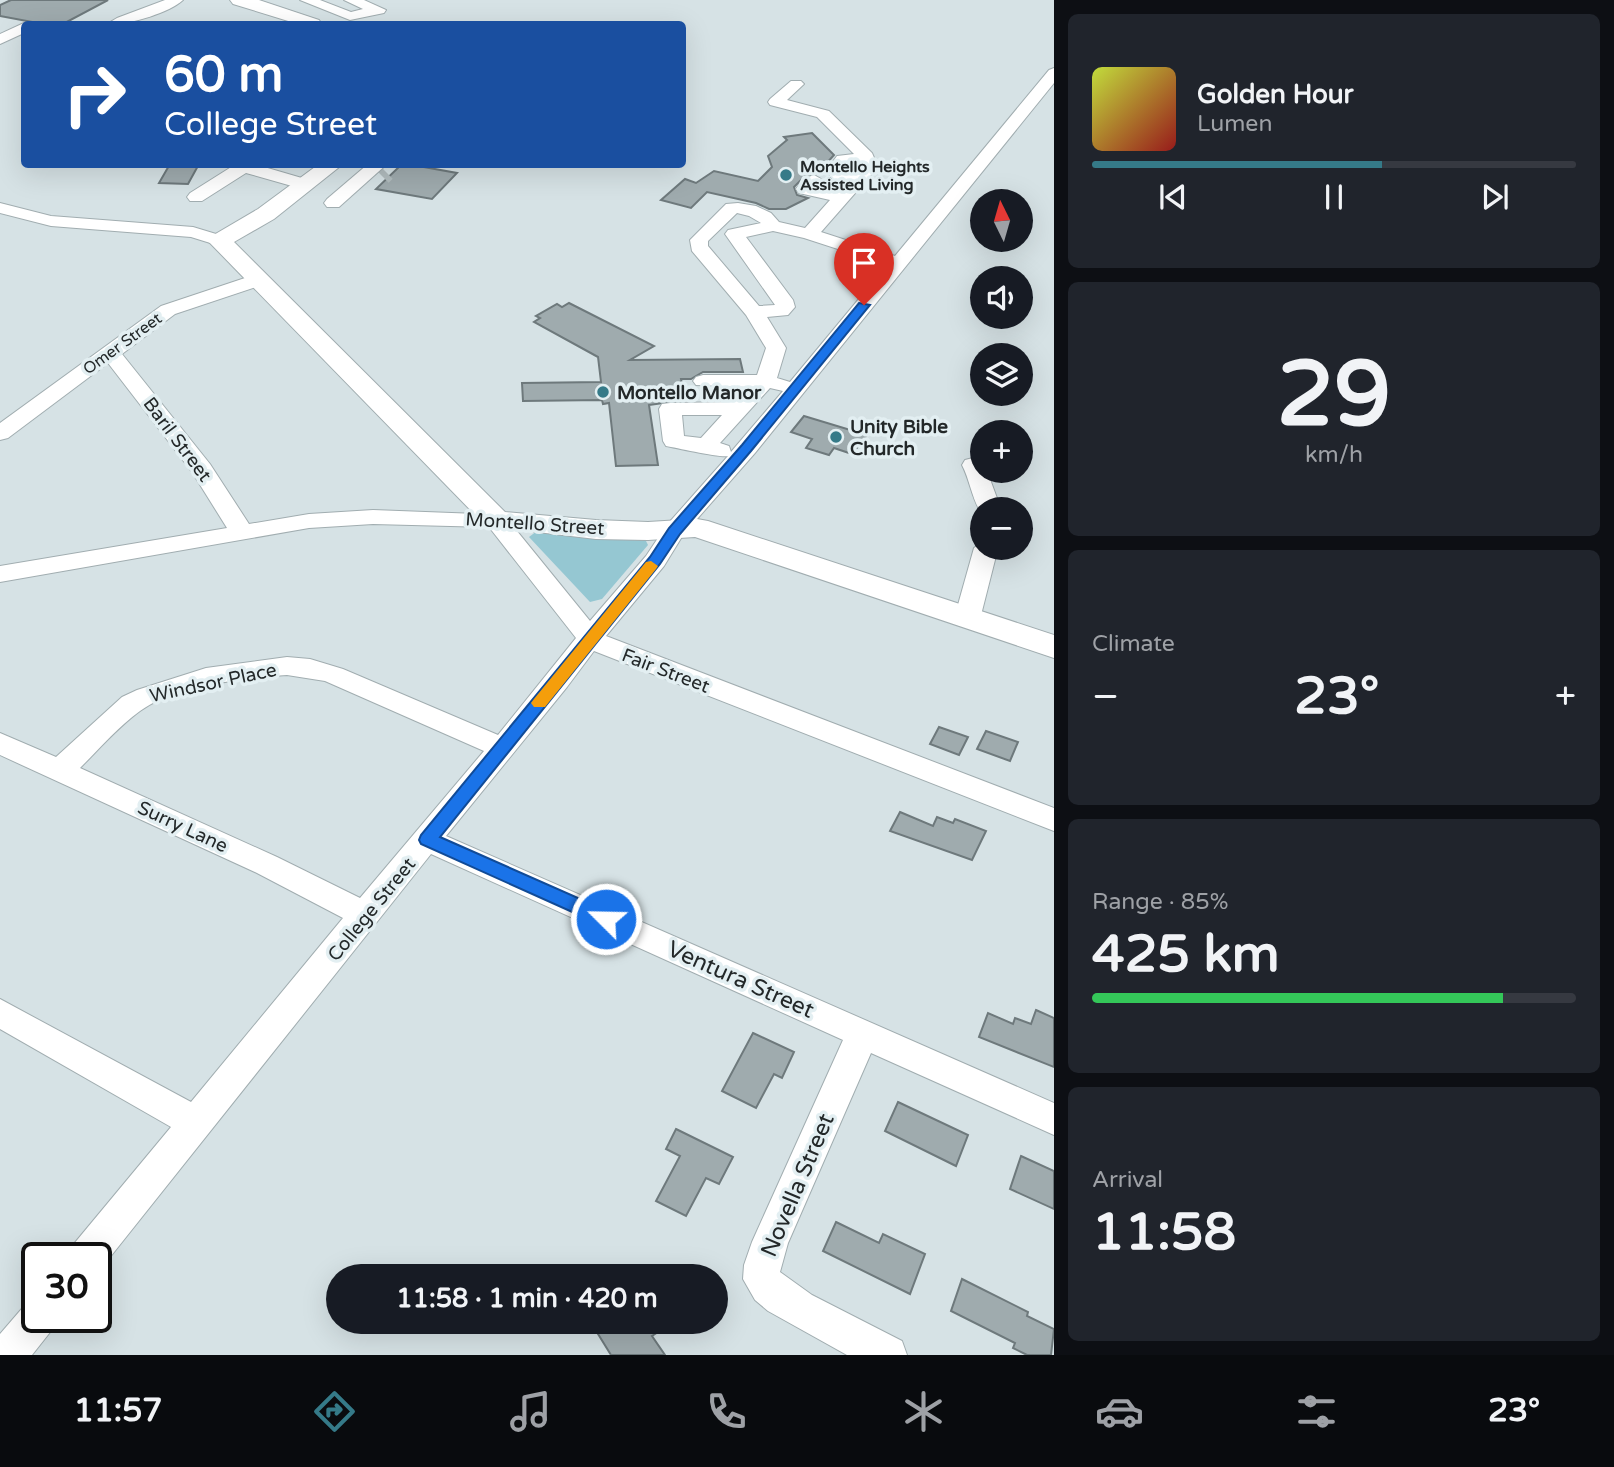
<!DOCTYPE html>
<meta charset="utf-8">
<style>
body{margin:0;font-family:"Varela Round",sans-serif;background:#20242c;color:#f1f3f6;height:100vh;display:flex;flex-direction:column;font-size:26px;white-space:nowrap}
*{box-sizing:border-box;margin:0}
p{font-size:23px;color:#9ea1a6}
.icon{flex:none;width:38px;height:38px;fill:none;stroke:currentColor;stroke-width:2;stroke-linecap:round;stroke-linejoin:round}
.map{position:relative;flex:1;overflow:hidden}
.side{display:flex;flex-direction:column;gap:14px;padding:14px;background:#0d0f14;width:560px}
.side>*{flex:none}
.guide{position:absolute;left:21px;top:21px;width:665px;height:147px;border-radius:7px;box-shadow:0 7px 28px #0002;background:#1a4fa0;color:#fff;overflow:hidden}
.needle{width:46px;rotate:355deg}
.fabs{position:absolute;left:970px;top:189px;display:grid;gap:14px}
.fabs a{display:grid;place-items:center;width:63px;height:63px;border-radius:50%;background:#171b24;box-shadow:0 7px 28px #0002;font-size:35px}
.speed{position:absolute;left:21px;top:1242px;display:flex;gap:14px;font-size:35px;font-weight:700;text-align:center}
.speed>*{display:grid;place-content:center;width:91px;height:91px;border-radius:50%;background:#171b24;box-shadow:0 7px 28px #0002;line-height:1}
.speed .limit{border:4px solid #111;border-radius:10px;background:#fff;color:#111}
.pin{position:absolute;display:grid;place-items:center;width:60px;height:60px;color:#fff;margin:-72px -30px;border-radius:50% 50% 50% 0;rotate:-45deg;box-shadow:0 0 7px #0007}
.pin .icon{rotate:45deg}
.me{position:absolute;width:77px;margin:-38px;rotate:293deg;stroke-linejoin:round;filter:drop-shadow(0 0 5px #0008)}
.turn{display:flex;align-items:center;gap:24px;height:147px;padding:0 28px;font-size:32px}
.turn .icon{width:91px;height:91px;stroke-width:2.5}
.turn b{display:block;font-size:49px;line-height:60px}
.big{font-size:52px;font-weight:700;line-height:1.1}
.side .widget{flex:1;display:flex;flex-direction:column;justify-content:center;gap:10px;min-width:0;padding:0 24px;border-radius:10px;background:#20242c}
.side .dial{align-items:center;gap:0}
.dial b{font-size:91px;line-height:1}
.song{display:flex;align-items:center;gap:21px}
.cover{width:84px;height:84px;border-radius:10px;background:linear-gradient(135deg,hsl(70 70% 55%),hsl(0 70% 35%))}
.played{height:7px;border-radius:4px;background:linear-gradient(90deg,#357a88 60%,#363941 60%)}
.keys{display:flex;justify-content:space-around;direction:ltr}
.heat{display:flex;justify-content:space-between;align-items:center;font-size:38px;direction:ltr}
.charge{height:10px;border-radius:5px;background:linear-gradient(90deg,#34c759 85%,#363941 0)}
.trip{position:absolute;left:326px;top:1264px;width:402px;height:70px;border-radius:35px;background:#171b24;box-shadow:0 7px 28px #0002;font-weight:700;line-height:70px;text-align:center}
.dock{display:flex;height:112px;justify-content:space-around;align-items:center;background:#090b0e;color:#9ea1a6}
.dock .icon{width:49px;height:49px}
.dock .selected{color:#357a88}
.dock b{font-size:32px;color:#f1f3f6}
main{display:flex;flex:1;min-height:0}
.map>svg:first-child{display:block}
.green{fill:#95c7d2}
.building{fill:#9fabae;stroke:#6e797c;stroke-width:2}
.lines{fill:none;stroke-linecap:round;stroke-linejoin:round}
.minor-tunnel{stroke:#b2bdbf;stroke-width:16;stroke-dasharray:16 8;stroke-linecap:butt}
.minor-casing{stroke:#a1adb0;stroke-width:2}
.major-casing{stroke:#a1adb0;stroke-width:2}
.minor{fill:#fff;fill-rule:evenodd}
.major{fill:#fff;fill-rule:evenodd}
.route{fill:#1a73e8;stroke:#114b97;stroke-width:2}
.slow{fill:#f59e0b}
.poi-dot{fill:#357a88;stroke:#e3eff2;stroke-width:2.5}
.labels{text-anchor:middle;stroke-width:7;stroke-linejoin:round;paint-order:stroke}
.far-poi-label{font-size:16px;font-weight:bold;fill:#232829;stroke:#e3eff2;text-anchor:start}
.far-street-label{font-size:16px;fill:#232829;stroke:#e3eff2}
.poi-label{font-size:19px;font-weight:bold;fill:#232829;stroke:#e3eff2;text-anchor:start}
.street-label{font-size:19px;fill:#232829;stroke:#e3eff2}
.near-street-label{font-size:23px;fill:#232829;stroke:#e3eff2}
</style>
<main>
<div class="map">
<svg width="1054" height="1355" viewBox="0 0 1054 1355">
<rect width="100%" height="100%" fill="#d6e2e5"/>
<path class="green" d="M537,531L645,539L648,545L602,599L590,602L529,537Z"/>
<g class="building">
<path d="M11,0H108L63,24H43L0,16V5Z"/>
<path d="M812,133L834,155L817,174L805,176L794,187L797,195L808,198L786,209H769L756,203L707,192L691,208L661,200L685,179L696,183L714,171L758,181L772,167L768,156L787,140L784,137Z"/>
<path d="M170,164H199L188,184L159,183Z"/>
<path d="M402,164H407L457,173L432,199L376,189Z"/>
<path d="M569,303L654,346L630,360L740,359L743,372H703L691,379H681L685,400L649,405L658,465L616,466L609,403L603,404L602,400L523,401L522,383L601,382L598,357L534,322L540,318L536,316L557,304L562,307Z"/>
<path d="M804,416L867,435L852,454L834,448L829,455L806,448L812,439L791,432Z"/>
<path d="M939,727L968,737L959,755L930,744Z"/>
<path d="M986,731L1018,742L1010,761L977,749Z"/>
<path d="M900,812L933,826L937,817L953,823L955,819L986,831L972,860L890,831Z"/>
<path d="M1036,1010L1054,1018V1067L979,1037L988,1013L1013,1024L1015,1018L1031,1024Z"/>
<path d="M753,1033L794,1052L782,1078L774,1074L756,1108L722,1091Z"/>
<path d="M898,1102L968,1135L956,1166L885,1131Z"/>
<path d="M676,1129L733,1157L719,1184L706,1178L686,1216L656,1201L680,1156L666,1149Z"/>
<path d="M1021,1156L1054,1171V1209L1010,1189Z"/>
<path d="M836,1222L879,1243L883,1234L925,1254L910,1294L823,1251Z"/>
<path d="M962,1279L1028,1312L1027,1316L1054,1329L1051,1355H1027L1013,1348L1015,1343L951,1311Z"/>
<path d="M590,1321H675L652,1336L665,1355H611Z"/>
</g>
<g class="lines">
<path class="minor-tunnel" d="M383,177L387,173"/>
<g class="minor-casing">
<g id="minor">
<path d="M165,0H183C169,13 126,26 107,24L117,18Z"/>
<path d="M300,0H320L351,12L363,9L344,0H364L386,10L384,13L350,20Z"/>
<path d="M24,23L29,24H24V33L0,44V34Z"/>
<path d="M1054,68V83L755,453L683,535L664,566L606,636L1054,808V831L594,651L567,687L446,836L1054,1103V1135L871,1053L788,1243L780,1272L812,1295L902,1341L907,1355H847L768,1311L755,1300L743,1279L744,1265L752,1242L843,1040L431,854L99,1271L96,1272V1258H68L73,1245L171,1127L0,1029V999L191,1102L343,918L257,873L0,755V733L56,757L122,697L137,690L206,668L287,657L310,659L343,669L498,735L576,638L489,527L373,524L309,528L0,582V566L227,528L192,472L108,363L8,438L0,440V423L161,306L251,276H265L267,280L265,284L175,314L122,354L210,464L249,524L309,514L373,510L504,515L590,621L646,556L666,526L728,456C721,458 677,448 666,446L663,441L659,409L662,404L670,403L734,402L748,387L696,385L693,381L696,377L703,375H757L766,348L746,315L692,251L690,240L726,204L738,203L756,206L771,213L779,222L805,228L830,200L799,193L796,189C801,182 806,177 814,175L823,180L817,187L838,192L845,184L834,180L826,171L837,156L854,154L817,117L770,105L768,102L770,99L791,81H801L804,84L787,100L829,111L872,153L878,167L821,232L895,256L1049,70ZM860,164L853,175L844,170L848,165ZM737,213L749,216L761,223L728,230L725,234L775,305L759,306L708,246V241ZM773,231L804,238L887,265L790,382L777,378L786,348L767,317L788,315L795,307L793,300L746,237ZM770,388L783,391L731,452L729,446L720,443ZM682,415H722L701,438L684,436ZM287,675L325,681L484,751L360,898L277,857L80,768C99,749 118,727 140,711C175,685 244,678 287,675Z"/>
<path d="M236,164H254L312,181L315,185L306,190L246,173L202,201H190L187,197L190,193Z"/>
<path d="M368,164H387L339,207H327L324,203L327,199Z"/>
<path d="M0,203L51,216L193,227L226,237L229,241L220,246L191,237L51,226L0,213Z"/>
<path d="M973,458L981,460L982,471H987L1001,509H982V514C972,500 970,480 962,465L965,460Z"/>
<path d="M982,542V548H998L980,619L976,625L967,627L958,625L954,619L974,548Z"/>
<path d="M37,1300V1318H57L51,1331L32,1355H0V1334L25,1305Z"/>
</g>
</g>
<g class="major-casing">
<g id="major">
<path d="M230,0H259L319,20L322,24H298L233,4Z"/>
<path d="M319,164H343L274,219L234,242L505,512L596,520L648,522L697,519L708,521L1054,635V658L695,537L648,540L596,539L486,526L208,241L212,236L258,209Z"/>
</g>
</g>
<use href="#minor" class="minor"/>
<use href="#major" class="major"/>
</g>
<path class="route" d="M859,303L870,305L751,451L680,534L660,564L440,837L612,913L615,919L612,924L606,926L599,924L421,844L419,840L421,835L650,557L669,528L742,445Z"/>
<path class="slow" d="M651,561L658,566L656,569L545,707H534L531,703L534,699L646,562Z"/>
<g class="poi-dot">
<circle cx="786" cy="175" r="7"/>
<circle cx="603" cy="392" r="7"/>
<circle cx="836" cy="437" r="7"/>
</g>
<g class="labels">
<g class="far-poi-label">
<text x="800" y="172">Montello Heights<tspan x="800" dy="18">Assisted Living</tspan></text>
</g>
<g class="far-street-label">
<text transform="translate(122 343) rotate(-36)" y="6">Omer Street</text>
</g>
<g class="poi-label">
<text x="617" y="399">Montello Manor</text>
<text x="850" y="433">Unity Bible<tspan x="850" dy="22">Church</tspan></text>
</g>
<g class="street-label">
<text transform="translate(178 439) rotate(53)" y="7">Baril Street</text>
<text transform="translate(535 523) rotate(4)" y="7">Montello Street</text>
<text transform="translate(666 670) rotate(21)" y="7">Fair Street</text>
<text transform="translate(213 682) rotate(-12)" y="7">Windsor Place</text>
<text transform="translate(183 826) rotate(25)" y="7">Surry Lane</text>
<text transform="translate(371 909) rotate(-51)" y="7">College Street</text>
</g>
<g class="near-street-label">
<text transform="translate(741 979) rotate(24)" y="8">Ventura Street</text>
<text transform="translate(797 1185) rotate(-67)" y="8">Novella Street</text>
</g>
</g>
</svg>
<div class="fabs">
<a><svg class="needle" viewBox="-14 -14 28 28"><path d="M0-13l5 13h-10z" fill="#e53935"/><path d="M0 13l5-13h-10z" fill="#9ea1a6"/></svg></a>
<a><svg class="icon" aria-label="sound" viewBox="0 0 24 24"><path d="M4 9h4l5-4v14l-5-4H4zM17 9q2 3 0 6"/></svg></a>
<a><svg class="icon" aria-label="layers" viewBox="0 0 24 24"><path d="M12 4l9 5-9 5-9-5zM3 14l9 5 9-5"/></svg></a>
<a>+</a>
<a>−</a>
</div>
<div class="speed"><div class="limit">30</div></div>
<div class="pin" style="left:864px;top:305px;background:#d93025"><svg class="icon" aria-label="arrive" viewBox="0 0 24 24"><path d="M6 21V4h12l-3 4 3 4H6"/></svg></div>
<svg class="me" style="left:606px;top:919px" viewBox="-20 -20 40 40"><circle r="17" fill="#1a73e8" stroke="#fff" stroke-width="3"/><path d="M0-11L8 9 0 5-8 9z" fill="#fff"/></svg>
<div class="trip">11:58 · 1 min · 420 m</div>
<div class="guide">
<div class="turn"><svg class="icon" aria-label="right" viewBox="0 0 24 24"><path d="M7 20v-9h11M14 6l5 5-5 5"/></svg><div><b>60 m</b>College Street</div></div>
</div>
</div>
<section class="side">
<div class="widget">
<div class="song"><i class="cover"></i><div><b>Golden Hour</b><p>Lumen</p></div></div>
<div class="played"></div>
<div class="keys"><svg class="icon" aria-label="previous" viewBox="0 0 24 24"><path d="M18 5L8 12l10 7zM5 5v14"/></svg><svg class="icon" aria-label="pause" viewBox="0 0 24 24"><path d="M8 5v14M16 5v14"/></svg><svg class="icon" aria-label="next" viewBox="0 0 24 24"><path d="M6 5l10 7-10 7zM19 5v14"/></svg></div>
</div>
<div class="widget dial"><b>29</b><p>km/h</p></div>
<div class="widget"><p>Climate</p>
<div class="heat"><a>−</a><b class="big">23°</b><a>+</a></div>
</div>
<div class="widget"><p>Range · 85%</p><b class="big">425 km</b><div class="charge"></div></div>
<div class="widget"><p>Arrival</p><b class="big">11:58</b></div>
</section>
</main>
<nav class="dock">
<b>11:57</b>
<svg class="icon selected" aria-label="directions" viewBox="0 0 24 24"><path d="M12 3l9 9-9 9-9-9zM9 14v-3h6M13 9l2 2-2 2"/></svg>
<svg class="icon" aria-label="music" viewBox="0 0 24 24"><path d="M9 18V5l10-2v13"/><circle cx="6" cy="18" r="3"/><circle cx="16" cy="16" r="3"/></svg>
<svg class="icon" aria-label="phone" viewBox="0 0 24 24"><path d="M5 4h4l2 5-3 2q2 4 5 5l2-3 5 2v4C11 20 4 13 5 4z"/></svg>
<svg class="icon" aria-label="climate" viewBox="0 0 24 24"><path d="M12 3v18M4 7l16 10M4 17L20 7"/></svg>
<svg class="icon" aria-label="car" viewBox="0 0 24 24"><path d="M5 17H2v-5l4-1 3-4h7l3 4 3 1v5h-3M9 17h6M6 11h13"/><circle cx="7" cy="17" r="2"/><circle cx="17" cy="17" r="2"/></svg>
<svg class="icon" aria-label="filters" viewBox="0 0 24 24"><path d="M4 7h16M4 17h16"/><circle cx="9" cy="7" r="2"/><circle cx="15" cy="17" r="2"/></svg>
<b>23°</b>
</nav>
